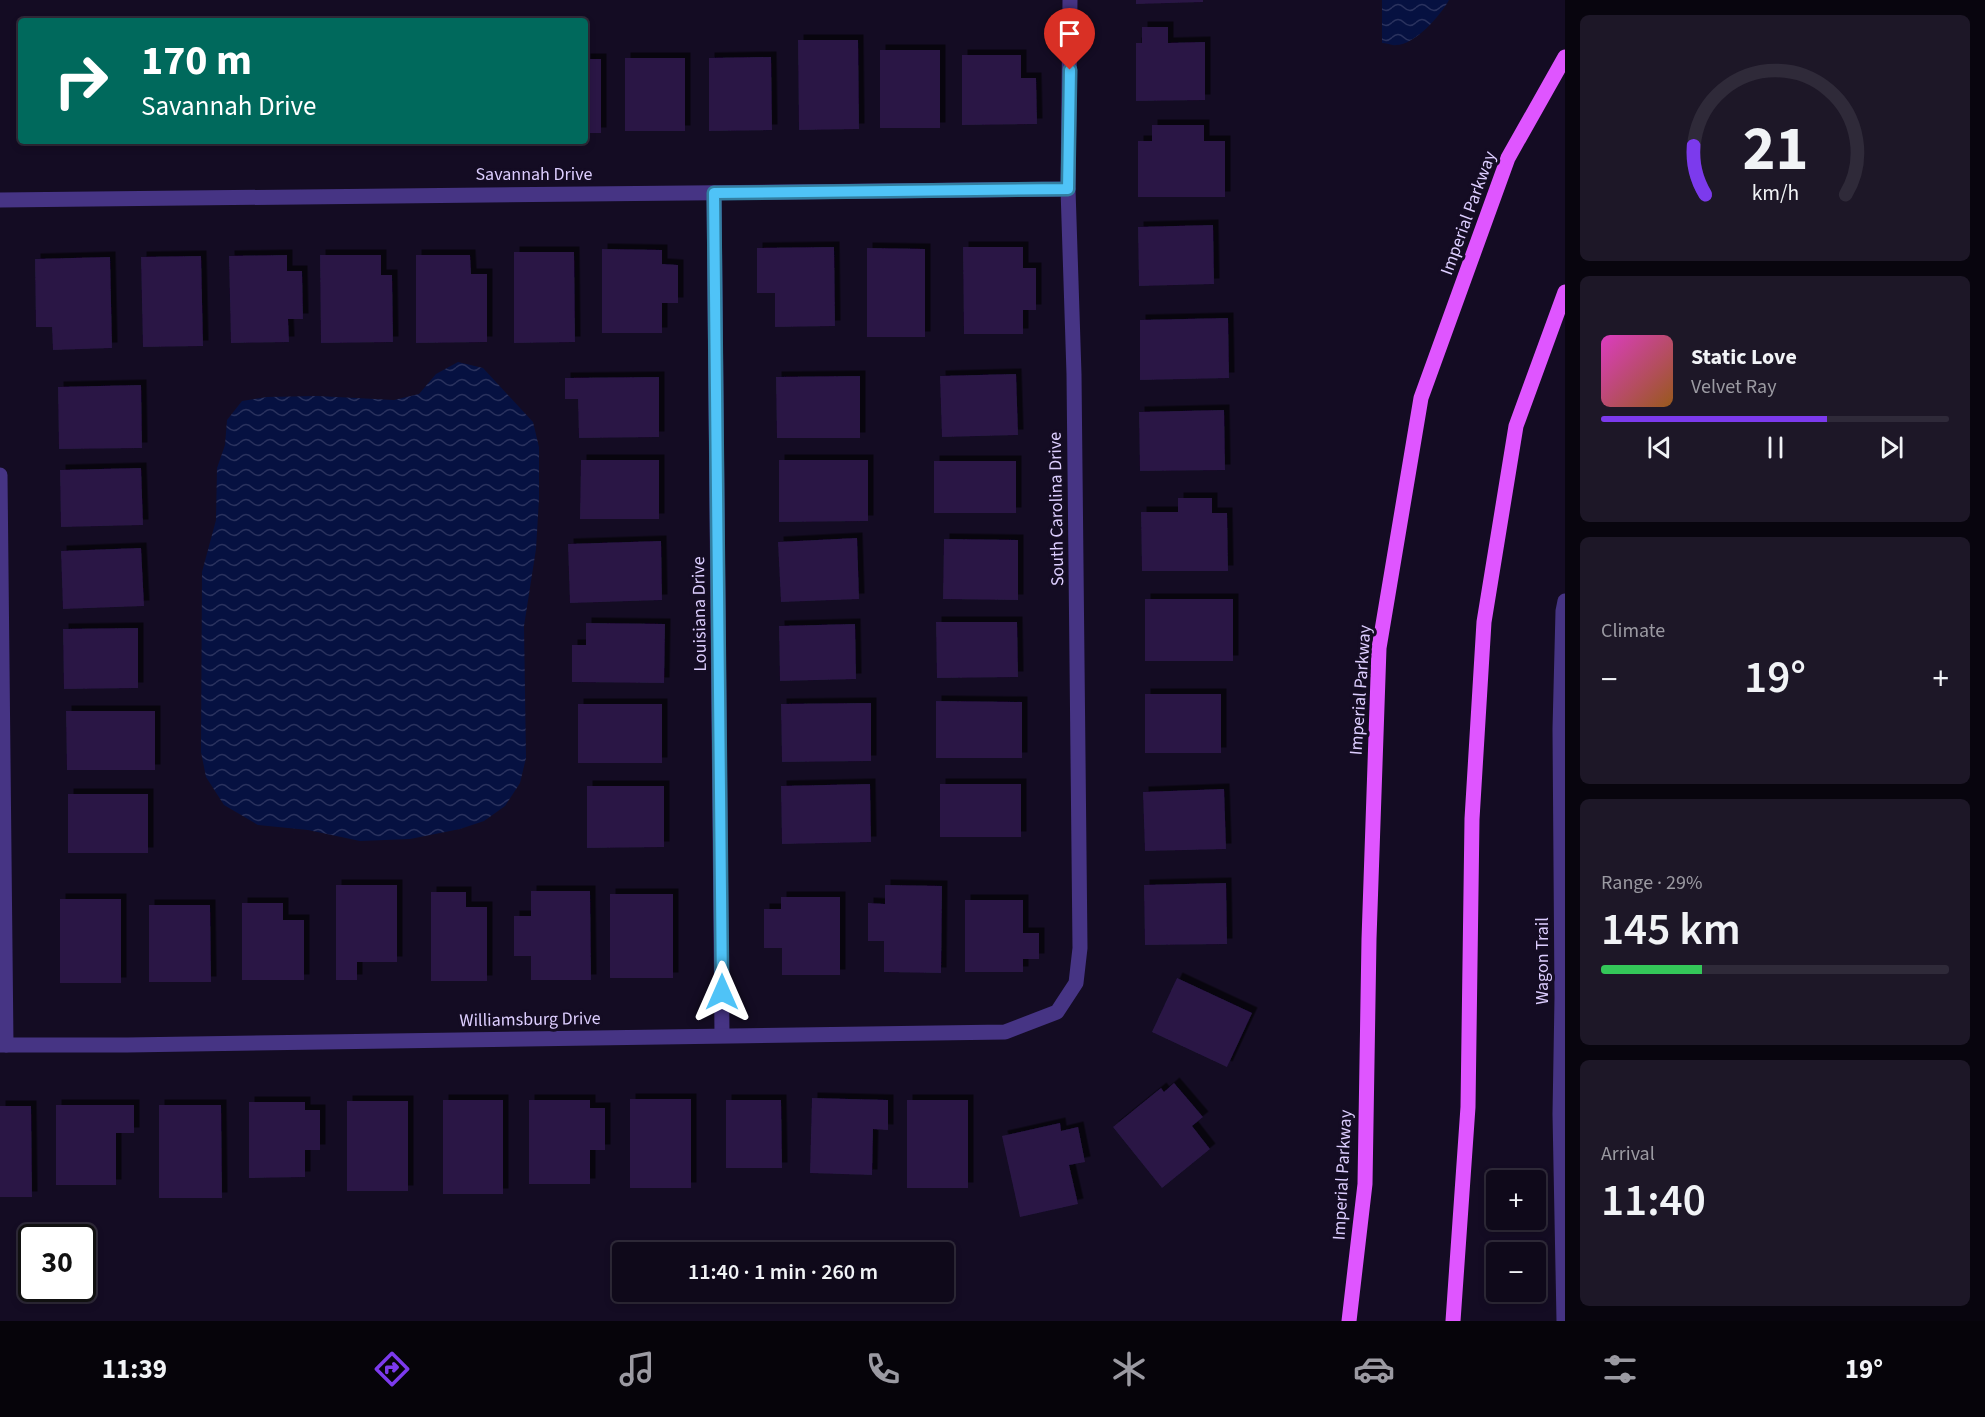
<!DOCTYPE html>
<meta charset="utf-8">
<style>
body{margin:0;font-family:"Source Sans 3",sans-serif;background:#1d1727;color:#f1f3f6;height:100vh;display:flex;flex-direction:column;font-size:22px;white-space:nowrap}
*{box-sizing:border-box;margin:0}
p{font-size:20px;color:#9b9aa2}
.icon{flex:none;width:33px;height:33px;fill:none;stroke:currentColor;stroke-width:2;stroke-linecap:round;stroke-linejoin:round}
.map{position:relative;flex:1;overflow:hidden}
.drawer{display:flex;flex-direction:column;gap:15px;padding:15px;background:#08050e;width:420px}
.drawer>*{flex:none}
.top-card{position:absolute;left:18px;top:18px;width:570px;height:126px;border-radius:6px;box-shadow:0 3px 9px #0003,0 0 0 2px #2f2a39;background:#00695c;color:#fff;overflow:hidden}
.controls{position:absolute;left:1486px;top:1170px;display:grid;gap:12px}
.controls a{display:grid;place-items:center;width:60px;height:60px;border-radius:6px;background:#0f091a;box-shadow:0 3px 9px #0003,0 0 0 2px #2f2a39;font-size:30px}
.speed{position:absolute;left:18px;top:1224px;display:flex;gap:12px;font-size:30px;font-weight:700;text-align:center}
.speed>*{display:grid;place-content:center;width:78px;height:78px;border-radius:50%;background:#0f091a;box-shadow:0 3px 9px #0003,0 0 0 2px #2f2a39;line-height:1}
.speed .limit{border:3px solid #111;border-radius:9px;background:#fff;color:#111}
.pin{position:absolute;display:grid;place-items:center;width:51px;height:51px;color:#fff;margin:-62px -26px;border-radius:50% 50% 50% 0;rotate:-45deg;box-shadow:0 0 6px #0007}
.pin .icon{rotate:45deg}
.me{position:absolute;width:66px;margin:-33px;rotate:0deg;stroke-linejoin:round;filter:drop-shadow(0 0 4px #0008)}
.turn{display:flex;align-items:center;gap:21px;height:126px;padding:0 24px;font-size:27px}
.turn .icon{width:78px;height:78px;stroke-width:2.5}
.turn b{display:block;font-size:42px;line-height:51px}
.big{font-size:45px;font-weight:600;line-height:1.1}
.drawer .tile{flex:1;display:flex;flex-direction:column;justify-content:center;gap:9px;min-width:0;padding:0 21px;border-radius:9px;background:#1d1727}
.drawer .dial{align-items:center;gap:0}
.dial svg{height:156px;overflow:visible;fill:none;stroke:#2f2a39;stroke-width:7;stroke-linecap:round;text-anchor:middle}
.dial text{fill:#f1f3f6;stroke:none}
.song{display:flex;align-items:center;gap:18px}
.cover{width:72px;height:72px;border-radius:9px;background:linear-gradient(135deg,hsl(310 70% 55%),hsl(30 70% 35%))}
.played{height:6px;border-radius:3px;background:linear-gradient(90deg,#7c3aed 65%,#2f2a39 65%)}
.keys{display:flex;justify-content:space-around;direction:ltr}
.heat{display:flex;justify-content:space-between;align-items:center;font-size:33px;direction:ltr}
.charge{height:9px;border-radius:4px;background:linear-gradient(90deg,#34c759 29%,#2f2a39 0)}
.trip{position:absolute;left:612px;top:1242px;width:342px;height:60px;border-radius:6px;background:#0f091a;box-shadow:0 3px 9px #0003,0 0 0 2px #2f2a39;font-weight:600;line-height:60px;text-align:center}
.dock{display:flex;height:96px;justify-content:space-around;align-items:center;background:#06040a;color:#9b9aa2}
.dock .icon{width:42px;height:42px}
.dock .current{color:#7c3aed}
.dock b{font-size:27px;color:#f1f3f6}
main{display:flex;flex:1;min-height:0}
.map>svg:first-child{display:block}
.water{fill:url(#water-waves)}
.building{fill:#291745;filter:url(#shadow)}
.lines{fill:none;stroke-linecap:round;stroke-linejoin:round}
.street{stroke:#463484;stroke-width:15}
.primary{stroke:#df55ff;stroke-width:15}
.route-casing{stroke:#337fa1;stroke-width:15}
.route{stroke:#4fc3f7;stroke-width:10}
.labels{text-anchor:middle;stroke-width:6;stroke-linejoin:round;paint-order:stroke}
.street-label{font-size:18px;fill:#ddceff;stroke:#140c23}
</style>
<main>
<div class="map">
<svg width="1565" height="1321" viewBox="0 0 1565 1321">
<defs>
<pattern id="water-waves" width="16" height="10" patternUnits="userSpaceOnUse" patternTransform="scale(1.5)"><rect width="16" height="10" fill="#061141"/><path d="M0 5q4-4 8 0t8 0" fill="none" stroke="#2a325e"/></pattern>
<filter id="shadow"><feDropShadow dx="5.5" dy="-5.5" stdDeviation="0" flood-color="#0009"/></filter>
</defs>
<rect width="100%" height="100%" fill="#140c23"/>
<g class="water">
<path d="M1382,0H1449C1441,15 1415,45 1396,45C1392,46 1387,43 1382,43Z"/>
<path d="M458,362L483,368L533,422L539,447V499L536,549L524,626L526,758L520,783L505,806L484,821L460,829L410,839L360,841L308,830L258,825L224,805L206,777L201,752L202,572L216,520L217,468L225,445L227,420L242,401L267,397L317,396L394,400L419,394L436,374Z"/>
</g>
<g class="building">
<path d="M1136,0H1203V2L1136,4Z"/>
<path d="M1142,27H1168V43L1205,42V100L1136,101V43H1142Z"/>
<path d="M798,40H858L859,129L799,130Z"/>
<rect x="880" y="50" width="60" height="78"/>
<path d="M962,55H1021V78H1036L1037,124L962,125Z"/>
<path d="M771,57L772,130L709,131V58Z"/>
<rect x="625" y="58" width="60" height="73"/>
<rect x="585" y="59" width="16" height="74"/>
<path d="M1152,125H1204V141H1225V197H1138V141H1152Z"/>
<path d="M1213,225L1214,284L1139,286L1138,227Z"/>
<path d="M834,247L835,326L775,327V293H757V248Z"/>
<path d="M963,247H1023V268H1036V310H1023V334H964Z"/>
<path d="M867,248L925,249V337H867Z"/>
<path d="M602,249L662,250V264L678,265V303H662V333H602Z"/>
<path d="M514,252H574L575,342L514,343Z"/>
<path d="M287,255V271H302L303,319H288L289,342L231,343L229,256Z"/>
<path d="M320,255H381V275H392L393,342L321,343Z"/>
<path d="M416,255H470L471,274H487V342L416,343Z"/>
<path d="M201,256L203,346L143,347L141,257Z"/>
<path d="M110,257L112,348L53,350L52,327H36L35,259Z"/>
<path d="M1228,318L1229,378L1140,380V320Z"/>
<path d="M1016,374L1018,435L942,437L940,376Z"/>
<path d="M860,376V438H777L776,377Z"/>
<path d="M659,377V437L579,438L578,399H565V378Z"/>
<path d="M141,385L142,448L59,449L58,387Z"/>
<path d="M1224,410L1225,470L1140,471L1139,412Z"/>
<path d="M581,460H659V519H580Z"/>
<path d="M779,460H868V521L779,522Z"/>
<rect x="934" y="461" width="82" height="52"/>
<path d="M141,468L143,525L61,527L60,470Z"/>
<path d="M1178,498H1212V513H1227L1228,571H1142L1141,512H1178Z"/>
<path d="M857,538L859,599L781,602L778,542Z"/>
<path d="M944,539L1018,540V600L943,599Z"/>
<path d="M661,541L662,600L570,603L568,544Z"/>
<path d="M141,548L144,606L63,609L61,551Z"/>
<rect x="1145" y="599" width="88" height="62"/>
<path d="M936,622H1017L1018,677L937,678Z"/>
<path d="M586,623L665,624L664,683L572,682V645H586Z"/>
<path d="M855,624L856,679L780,681L779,626Z"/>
<path d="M138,628V688L64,689L63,629Z"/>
<rect x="1145" y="694" width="76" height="59"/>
<path d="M936,701L1022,702V758H936Z"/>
<path d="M871,703V761L782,762L781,704Z"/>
<rect x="578" y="704" width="84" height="59"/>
<path d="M66,711H155V770H67Z"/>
<path d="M870,784L871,842L782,844L781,786Z"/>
<rect x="940" y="784" width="81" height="53"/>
<path d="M587,786H664V847L587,848Z"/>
<path d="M1224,789L1226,849L1145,851L1143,792Z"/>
<rect x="68" y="794" width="80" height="59"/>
<path d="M1226,883L1227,944L1145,945L1144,885Z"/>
<path d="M336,885H397V962H357V980H336Z"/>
<path d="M885,885L942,886L941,973L884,972V941H868V903L885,904Z"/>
<path d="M531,891H590L591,980H531V956H514V916H531Z"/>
<path d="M431,892H466V907H487V981H431Z"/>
<rect x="610" y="894" width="63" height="84"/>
<path d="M781,897H840V975H782V948H764V909H781Z"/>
<rect x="60" y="899" width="61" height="84"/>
<path d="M965,900H1023V933H1039V959H1023V972H965Z"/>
<path d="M242,903H283V920H304V980H242Z"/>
<path d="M149,905H210L211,982H149Z"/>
<path d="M1177,978L1252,1013L1227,1067L1152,1032Z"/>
<path d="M1174,1083L1203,1117L1192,1126L1210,1149L1162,1188L1113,1127L1161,1088L1164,1092Z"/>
<path d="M812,1098L888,1100V1130L873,1129L872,1175L810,1173Z"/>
<rect x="630" y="1099" width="61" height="89"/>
<rect x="443" y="1100" width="60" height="94"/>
<path d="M529,1100H590V1108H605V1150H590V1184H529Z"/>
<path d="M726,1100H781L782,1168H726Z"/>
<rect x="907" y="1100" width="61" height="88"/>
<rect x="347" y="1101" width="61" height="90"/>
<path d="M249,1102H305V1110H320V1150H305V1177L249,1178Z"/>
<path d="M56,1105H134V1133H116V1185H56Z"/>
<path d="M159,1105H221L222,1198H159Z"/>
<path d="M0,1106H31L32,1197H0Z"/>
<path d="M1060,1123L1061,1131L1078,1127L1085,1162L1069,1165L1078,1204L1020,1217L1002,1136Z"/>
</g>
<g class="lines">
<g class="street">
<path d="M714,193L722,1035"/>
<path d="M0,200L1068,189"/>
<path d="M0,475L6,1045"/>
<path d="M0,1045H127L1005,1032L1057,1012L1076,983L1080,948L1074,374L1068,189L1070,0"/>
<path d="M1564,1321L1560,1114L1562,998L1560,729L1563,611L1565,601"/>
</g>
<g class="primary">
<path d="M1349,1321L1365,1184L1369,939L1379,648L1421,398L1508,158L1565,57"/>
<path d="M1453,1321L1468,1107L1472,819L1484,622L1516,426L1565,292"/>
</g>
</g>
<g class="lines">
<g class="route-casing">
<path id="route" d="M722,992L714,193L1068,189L1070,70"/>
</g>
<use href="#route" class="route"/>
</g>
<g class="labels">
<g class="street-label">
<text x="534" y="180">Savannah Drive</text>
<text transform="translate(1468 213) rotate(-70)" y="6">Imperial Parkway</text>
<text transform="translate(1056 509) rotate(-91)" y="6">South Carolina Drive</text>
<text transform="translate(699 614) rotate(-91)" y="6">Louisiana Drive</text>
<text transform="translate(1360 690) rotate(-86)" y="6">Imperial Parkway</text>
<text transform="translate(1542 961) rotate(-90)" y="6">Wagon Trail</text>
<text transform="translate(530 1019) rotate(-1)" y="6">Williamsburg Drive</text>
<text transform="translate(1342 1175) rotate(-87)" y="6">Imperial Parkway</text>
</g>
</g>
</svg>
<div class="controls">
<a>+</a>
<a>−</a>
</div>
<div class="speed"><div class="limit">30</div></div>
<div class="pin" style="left:1070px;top:70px;background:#d93025"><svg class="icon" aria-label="arrive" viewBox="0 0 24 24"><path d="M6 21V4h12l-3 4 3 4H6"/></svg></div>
<svg class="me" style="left:722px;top:992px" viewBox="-20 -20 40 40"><path d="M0-17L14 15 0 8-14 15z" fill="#4fc3f7" stroke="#fff" stroke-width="4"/></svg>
<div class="trip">11:40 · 1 min · 260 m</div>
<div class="top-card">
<div class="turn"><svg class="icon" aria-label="right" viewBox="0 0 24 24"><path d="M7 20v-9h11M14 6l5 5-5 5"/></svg><div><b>170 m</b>Savannah Drive</div></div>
</div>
</div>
<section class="drawer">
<div class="tile dial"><svg viewBox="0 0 100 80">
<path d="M14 69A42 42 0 1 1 86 69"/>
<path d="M14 69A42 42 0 0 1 8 44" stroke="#7c3aed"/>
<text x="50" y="56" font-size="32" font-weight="700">21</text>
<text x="50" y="72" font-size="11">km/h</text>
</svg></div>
<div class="tile">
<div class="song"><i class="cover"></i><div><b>Static Love</b><p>Velvet Ray</p></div></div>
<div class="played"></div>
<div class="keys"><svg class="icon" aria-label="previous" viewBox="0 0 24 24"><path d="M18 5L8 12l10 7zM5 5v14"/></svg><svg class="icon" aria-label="pause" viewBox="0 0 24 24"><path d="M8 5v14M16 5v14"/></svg><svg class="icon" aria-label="next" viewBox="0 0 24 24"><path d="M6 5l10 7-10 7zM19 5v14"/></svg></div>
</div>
<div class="tile"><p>Climate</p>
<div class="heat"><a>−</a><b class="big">19°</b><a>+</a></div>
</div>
<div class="tile"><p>Range · 29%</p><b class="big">145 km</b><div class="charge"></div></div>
<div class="tile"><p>Arrival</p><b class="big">11:40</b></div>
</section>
</main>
<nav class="dock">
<b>11:39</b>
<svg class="icon current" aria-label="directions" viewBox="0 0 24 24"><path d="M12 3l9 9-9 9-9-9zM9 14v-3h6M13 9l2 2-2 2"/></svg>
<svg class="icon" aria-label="music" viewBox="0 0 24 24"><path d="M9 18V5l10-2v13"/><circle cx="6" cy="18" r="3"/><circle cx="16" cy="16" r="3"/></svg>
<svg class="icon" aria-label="phone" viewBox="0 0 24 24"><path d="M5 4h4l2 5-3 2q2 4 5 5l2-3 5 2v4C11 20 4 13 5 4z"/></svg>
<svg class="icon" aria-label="climate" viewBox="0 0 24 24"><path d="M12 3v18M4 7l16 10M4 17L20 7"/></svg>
<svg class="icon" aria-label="car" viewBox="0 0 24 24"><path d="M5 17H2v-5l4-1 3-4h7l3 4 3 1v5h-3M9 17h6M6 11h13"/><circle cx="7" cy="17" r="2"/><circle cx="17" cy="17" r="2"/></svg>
<svg class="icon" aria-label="filters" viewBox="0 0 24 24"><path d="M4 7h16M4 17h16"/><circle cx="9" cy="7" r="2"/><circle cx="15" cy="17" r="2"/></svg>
<b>19°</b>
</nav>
